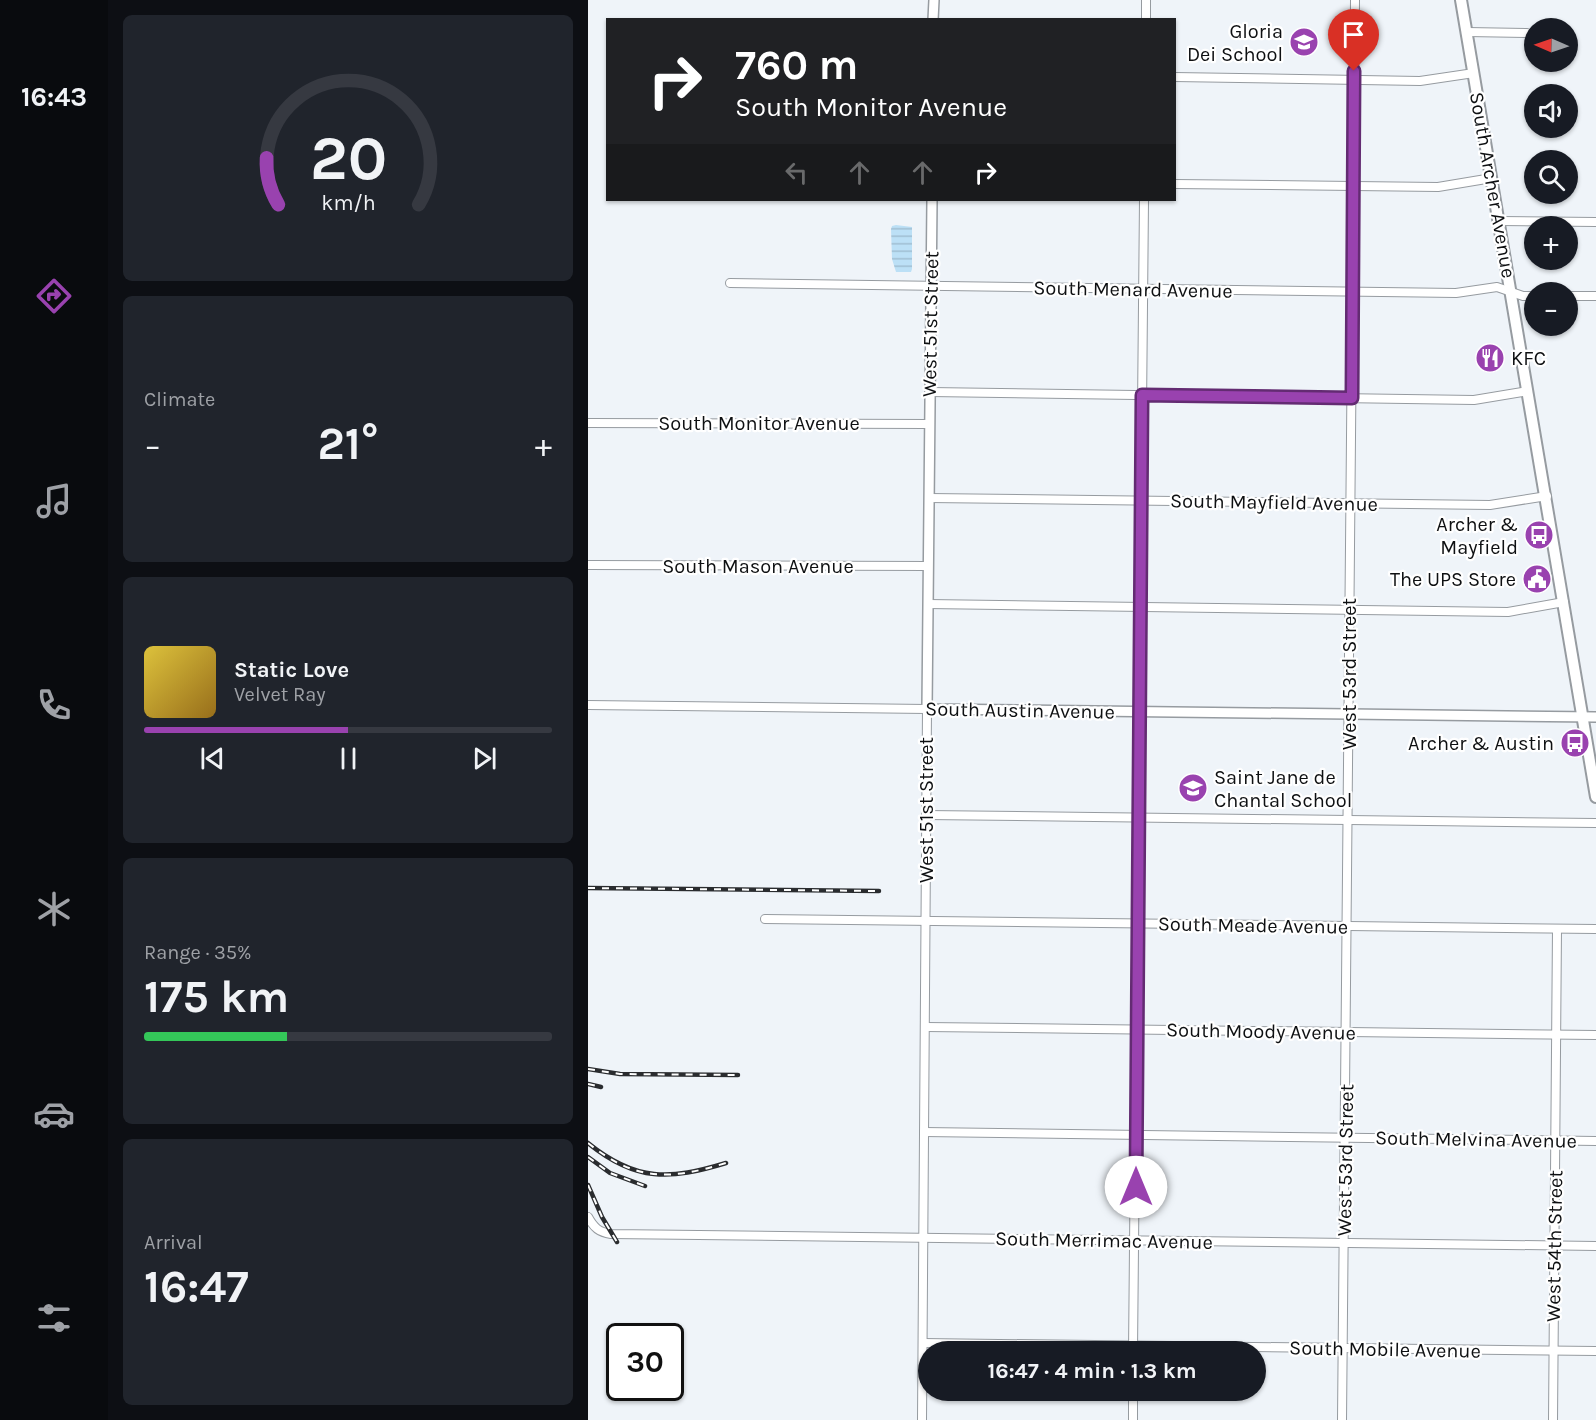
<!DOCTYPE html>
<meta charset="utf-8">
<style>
body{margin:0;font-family:Karla,sans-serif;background:#20242c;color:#f1f3f6;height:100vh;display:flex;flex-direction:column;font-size:22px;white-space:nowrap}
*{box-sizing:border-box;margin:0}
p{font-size:20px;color:#9ea1a6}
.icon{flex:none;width:33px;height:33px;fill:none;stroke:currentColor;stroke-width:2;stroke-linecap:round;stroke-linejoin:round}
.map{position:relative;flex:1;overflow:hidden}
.panel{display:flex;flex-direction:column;gap:15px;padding:15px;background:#0d0f14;width:480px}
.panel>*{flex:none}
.hud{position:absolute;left:18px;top:18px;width:570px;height:183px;border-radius:0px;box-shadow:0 2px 4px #0004;background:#202124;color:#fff;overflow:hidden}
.needle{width:39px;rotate:272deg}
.controls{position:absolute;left:936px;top:18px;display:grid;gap:12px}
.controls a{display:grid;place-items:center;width:54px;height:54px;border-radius:50%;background:#171b24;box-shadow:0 2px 4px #0004;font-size:30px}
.speed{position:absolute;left:18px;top:1323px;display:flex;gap:12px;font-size:30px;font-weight:700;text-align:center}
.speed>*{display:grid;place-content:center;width:78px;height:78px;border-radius:50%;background:#171b24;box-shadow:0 2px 4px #0004;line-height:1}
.speed .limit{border:3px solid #111;border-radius:9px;background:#fff;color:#111}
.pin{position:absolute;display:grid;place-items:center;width:51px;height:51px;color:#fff;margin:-62px -26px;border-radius:50% 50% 50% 0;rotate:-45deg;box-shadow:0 0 6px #0007}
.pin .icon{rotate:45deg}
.me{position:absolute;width:66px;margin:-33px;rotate:0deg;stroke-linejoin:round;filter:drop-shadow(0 0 4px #0008)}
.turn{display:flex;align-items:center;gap:21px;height:126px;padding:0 30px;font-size:27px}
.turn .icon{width:78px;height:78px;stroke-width:2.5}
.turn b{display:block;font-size:42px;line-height:51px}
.lanes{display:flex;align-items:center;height:57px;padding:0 30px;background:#0003;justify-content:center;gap:30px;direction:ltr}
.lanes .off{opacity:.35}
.big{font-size:45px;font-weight:700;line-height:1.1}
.panel .card{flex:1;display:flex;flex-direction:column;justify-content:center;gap:9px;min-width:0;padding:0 21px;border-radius:9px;background:#20242c}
.panel .dial{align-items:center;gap:0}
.dial svg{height:156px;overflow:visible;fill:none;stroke:#363941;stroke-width:7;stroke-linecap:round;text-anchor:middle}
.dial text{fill:#f1f3f6;stroke:none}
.song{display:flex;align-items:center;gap:18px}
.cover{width:72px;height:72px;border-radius:9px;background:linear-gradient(135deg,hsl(50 70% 55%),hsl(40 70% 35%))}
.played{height:6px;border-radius:3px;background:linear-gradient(90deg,#9942af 50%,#363941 50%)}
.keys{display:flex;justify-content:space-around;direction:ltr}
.heat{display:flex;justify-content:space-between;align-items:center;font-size:33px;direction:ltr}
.charge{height:9px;border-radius:4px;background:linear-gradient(90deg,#34c759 35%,#363941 0)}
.trip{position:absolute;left:330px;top:1341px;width:348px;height:60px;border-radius:30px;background:#171b24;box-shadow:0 2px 4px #0004;font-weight:700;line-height:60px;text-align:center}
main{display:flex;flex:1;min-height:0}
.tabs{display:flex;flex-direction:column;width:108px;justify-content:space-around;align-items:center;background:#090b0e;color:#9ea1a6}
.tabs .icon{width:42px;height:42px}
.tabs .on{color:#9942af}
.tabs b{font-size:27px;color:#f1f3f6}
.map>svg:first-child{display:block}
.water{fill:url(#water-rules)}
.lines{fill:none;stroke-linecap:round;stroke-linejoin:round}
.minor-casing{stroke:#969ba0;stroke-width:10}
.tertiary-casing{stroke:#969ba0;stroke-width:12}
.secondary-casing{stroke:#969ba0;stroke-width:14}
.minor{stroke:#fff;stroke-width:8}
.tertiary{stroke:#fff;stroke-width:9}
.secondary{stroke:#fff;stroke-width:10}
.rail-casing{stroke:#2a2c2f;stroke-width:4.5}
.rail{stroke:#fff;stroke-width:2;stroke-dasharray:7;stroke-linecap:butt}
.route-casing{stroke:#632b72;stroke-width:15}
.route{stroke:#9942af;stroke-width:10}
.labels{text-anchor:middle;stroke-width:4.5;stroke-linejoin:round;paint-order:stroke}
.poi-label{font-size:20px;fill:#0e1012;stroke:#fff;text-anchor:end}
.street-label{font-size:20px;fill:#0e1012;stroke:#fff}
</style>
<main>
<nav class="tabs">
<b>16:43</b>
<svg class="icon on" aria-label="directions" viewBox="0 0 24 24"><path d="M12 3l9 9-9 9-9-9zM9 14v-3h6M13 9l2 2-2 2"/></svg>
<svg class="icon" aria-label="music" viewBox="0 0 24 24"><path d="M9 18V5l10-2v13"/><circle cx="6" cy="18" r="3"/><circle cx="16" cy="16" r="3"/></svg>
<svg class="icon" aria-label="phone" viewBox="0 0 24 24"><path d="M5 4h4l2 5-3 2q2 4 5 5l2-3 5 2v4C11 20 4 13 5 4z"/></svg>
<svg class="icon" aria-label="climate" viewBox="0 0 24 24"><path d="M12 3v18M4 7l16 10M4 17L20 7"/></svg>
<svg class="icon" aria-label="car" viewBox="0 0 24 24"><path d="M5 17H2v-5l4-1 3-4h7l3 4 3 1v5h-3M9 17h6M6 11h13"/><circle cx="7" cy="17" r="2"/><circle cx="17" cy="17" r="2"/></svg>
<svg class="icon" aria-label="filters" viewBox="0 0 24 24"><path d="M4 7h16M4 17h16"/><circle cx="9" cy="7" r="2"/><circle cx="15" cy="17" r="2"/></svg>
</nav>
<section class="panel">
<div class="card dial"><svg viewBox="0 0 100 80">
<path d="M14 69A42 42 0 1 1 86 69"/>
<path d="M14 69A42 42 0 0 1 8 45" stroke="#9942af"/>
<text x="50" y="56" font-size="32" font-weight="700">20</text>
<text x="50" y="72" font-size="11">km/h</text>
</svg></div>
<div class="card"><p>Climate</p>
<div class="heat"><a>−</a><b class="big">21°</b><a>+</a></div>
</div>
<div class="card">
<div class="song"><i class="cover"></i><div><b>Static Love</b><p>Velvet Ray</p></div></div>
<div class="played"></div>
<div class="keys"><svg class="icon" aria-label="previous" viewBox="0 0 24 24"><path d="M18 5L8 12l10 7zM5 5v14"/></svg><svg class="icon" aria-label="pause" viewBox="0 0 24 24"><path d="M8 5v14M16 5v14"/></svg><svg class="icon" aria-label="next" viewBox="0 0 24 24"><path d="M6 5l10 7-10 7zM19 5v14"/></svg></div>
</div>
<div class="card"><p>Range · 35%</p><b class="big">175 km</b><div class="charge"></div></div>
<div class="card"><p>Arrival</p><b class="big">16:47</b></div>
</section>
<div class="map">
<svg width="1008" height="1420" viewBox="0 0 1008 1420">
<defs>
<pattern id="water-rules" width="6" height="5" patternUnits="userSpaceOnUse" patternTransform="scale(1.5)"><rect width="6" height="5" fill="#bce0f6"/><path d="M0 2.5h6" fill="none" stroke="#a0bfd2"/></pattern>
</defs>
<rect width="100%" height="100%" fill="#eff4f9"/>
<path class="water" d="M308,225L324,227V269L323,272H308L304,259L303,229L304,226Z"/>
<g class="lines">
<g class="minor-casing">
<g id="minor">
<path d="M558,20V0"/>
<path d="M879,32L939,33"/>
<path d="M586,77L832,81L886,73"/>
<path d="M586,184L850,187L904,178"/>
<path d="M911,221L1008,222"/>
<path d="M142,283L868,293L909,287L935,296H946"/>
<path d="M980,296H1008"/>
<path d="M342,392L886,400L940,391"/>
<path d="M0,423L341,424"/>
<path d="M341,498L902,505L959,496"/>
<path d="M0,565L340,566"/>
<path d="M340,604L920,612L976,602"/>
<path d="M0,705L339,709L334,1420"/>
<path d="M338,815L1008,823"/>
<path d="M177,919L1008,929"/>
<path d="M338,1027L1008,1035"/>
<path d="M336,1132L1008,1141"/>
<path d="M0,1217C6,1228 11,1232 23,1234L1008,1246"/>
<path d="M335,1343L1008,1351"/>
<path d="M545,1352L556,200"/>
<path d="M545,1420V1390"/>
<path d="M754,1420L767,0"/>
<path d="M965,1420L969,929"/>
</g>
</g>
<g class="tertiary-casing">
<g id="tertiary">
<path d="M345,20L346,0"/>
<path d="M344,200L339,709L1008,717"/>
</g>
</g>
<g class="secondary-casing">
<path id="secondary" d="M873,0L1008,797"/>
</g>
<use href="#minor" class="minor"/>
<use href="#tertiary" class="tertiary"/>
<use href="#secondary" class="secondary"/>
<g class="rail-casing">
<g id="rail">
<path d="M0,888L291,891"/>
<path d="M0,1069L32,1074L150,1075"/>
<path d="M0,1084L13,1087"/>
<path d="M0,1143C48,1182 82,1180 138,1163"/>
<path d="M0,1157L22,1173L57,1186"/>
<path d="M0,1185L14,1217L29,1242"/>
</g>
</g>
<use href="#rail" class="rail"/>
</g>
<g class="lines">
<g class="route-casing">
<path id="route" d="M548,1187L554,395L764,398L766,71"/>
</g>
<use href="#route" class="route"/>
</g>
<defs>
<g id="school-disc" transform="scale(1.5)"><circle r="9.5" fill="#9942af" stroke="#fff"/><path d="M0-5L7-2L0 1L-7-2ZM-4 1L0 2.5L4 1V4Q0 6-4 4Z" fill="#fff"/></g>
<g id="restaurant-disc" transform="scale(1.5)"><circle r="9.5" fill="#9942af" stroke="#fff"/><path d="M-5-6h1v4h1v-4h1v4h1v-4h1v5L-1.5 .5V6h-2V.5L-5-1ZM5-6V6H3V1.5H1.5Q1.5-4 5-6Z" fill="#fff"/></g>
<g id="bus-disc" transform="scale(1.5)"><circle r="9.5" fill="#9942af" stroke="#fff"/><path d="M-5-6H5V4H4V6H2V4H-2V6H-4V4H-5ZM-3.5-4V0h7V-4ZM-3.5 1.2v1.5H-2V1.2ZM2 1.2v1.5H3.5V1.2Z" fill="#fff"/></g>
<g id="civic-disc" transform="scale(1.5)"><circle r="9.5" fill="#9942af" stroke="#fff"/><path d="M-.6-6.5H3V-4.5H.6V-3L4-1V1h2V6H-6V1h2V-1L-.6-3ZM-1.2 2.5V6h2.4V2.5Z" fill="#fff"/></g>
</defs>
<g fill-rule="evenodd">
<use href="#school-disc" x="716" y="42"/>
<use href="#restaurant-disc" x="902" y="358"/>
<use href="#bus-disc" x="951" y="535"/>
<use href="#civic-disc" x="949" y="579"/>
<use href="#bus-disc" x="987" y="743"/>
<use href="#school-disc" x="605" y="788"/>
</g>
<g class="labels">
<g class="poi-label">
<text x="695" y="38">Gloria<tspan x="695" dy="23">Dei School</tspan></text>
<text x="923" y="365" text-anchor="start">KFC</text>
<text x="930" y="531">Archer &amp;<tspan x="930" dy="23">Mayfield</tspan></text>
<text x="928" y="586">The UPS Store</text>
<text x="966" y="750">Archer &amp; Austin</text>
<text x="626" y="784" text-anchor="start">Saint Jane de<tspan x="626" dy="23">Chantal School</tspan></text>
</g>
<g class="street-label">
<text transform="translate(905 185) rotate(80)" y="7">South Archer Avenue</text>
<text transform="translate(545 289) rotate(1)" y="7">South Menard Avenue</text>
<text transform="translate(342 324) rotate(-89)" y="7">West 51st Street</text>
<text x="171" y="430">South Monitor Avenue</text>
<text transform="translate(686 502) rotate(1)" y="7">South Mayfield Avenue</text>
<text x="170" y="573">South Mason Avenue</text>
<text transform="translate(761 674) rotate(-90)" y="7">West 53rd Street</text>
<text transform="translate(432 710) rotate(1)" y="7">South Austin Avenue</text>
<text transform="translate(338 810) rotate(-90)" y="7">West 51st Street</text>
<text transform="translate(665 925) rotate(1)" y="7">South Meade Avenue</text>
<text transform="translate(673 1031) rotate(1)" y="7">South Moody Avenue</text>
<text transform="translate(888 1139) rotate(1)" y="7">South Melvina Avenue</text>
<text transform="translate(757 1160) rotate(-89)" y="7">West 53rd Street</text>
<text transform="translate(516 1240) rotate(1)" y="7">South Merrimac Avenue</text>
<text transform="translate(966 1246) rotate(-89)" y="7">West 54th Street</text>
<text transform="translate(797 1349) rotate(1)" y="7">South Mobile Avenue</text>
</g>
</g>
</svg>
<div class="controls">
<a><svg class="needle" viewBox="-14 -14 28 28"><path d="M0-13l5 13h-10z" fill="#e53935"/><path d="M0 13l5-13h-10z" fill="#9ea1a6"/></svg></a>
<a><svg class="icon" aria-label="sound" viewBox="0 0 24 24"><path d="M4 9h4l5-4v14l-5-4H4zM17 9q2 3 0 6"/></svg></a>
<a><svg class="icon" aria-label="search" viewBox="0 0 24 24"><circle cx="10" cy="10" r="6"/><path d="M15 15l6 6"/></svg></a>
<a>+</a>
<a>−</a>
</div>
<div class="speed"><div class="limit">30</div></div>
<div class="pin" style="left:766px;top:71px;background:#d93025"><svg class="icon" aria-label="arrive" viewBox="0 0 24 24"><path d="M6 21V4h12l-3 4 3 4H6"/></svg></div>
<svg class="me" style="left:548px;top:1187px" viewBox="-20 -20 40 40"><circle r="19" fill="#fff"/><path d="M0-13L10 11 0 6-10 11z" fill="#9942af"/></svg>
<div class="trip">16:47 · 4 min · 1.3 km</div>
<div class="hud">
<div class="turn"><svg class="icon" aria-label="right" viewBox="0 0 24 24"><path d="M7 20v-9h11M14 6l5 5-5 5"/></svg><div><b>760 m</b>South Monitor Avenue</div></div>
<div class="lanes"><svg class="icon off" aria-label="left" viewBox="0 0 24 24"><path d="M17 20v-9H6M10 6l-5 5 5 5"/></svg><svg class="icon off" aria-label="ahead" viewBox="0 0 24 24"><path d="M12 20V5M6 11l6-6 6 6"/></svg><svg class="icon off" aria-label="ahead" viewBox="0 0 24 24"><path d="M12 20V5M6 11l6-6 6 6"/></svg><svg class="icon" aria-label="right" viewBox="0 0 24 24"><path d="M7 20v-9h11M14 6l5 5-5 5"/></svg></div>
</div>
</div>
</main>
